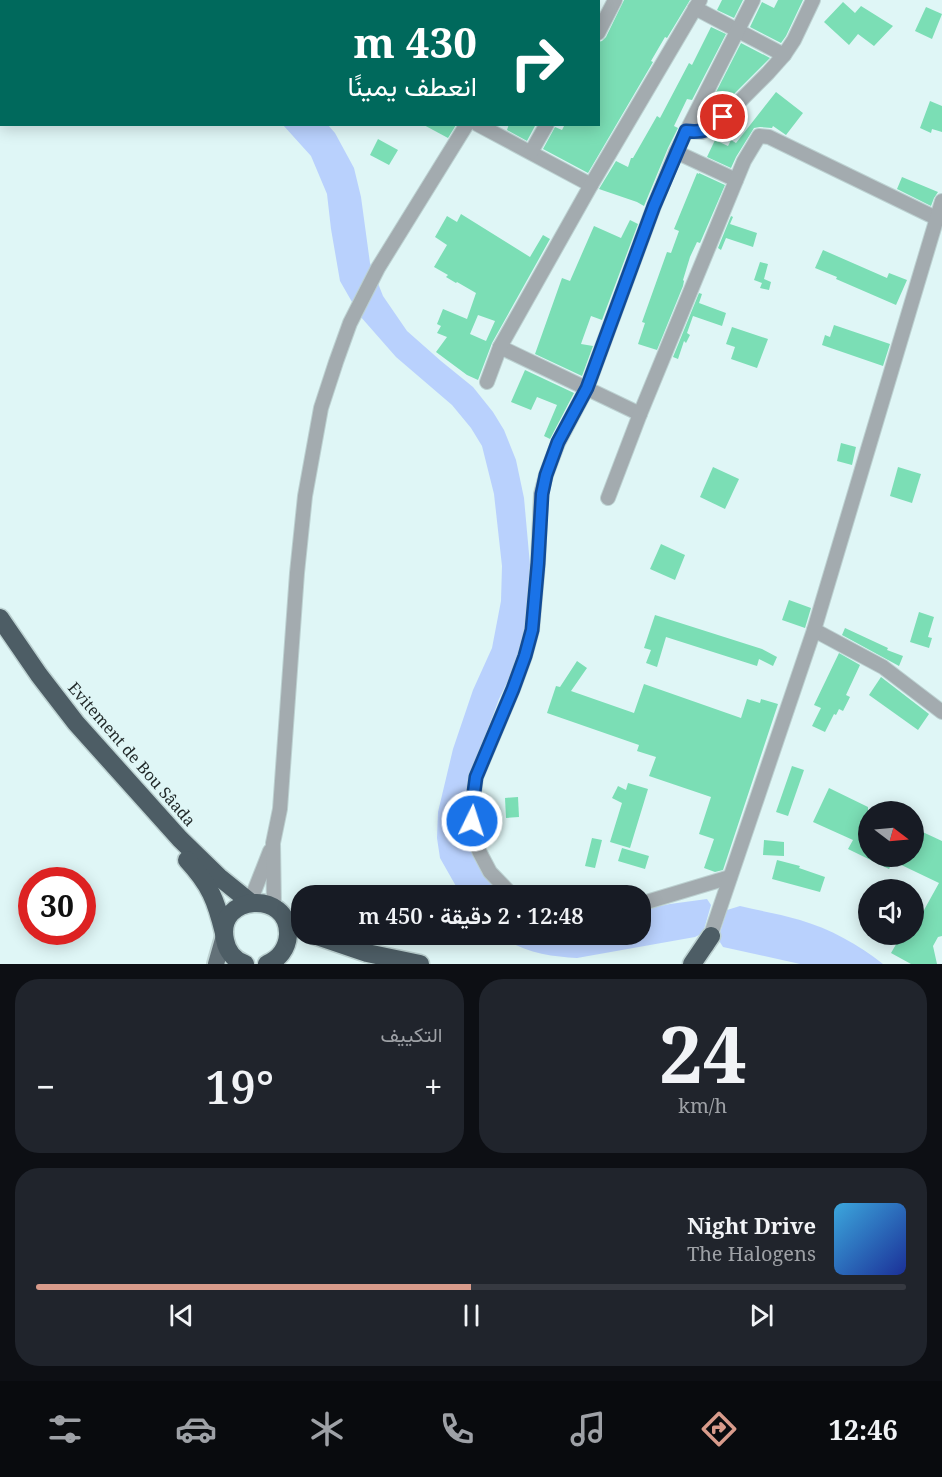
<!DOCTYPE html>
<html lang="ar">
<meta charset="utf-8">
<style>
body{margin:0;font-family:"Noto Serif",Vazirmatn,serif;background:#20242c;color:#f1f3f6;direction:rtl;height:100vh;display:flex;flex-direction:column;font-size:22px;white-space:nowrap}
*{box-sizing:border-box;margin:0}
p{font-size:20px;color:#9ea1a6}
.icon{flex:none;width:33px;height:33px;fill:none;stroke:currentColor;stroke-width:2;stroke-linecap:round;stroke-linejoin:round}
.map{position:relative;height:964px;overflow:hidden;direction:ltr}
.drawer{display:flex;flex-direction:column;gap:15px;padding:15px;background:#0d0f14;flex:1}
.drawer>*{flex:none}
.top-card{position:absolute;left:0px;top:0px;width:600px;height:126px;box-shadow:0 3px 15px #0003;direction:rtl;background:#00695c;color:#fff;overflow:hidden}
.needle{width:39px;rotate:106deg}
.tools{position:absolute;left:858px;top:801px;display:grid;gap:12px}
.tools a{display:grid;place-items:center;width:66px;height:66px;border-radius:50%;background:#171b24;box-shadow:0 3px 15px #0003;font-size:30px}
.speed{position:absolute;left:18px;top:867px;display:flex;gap:12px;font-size:30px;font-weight:700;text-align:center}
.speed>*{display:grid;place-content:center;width:78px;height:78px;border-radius:50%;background:#171b24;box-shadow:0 3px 15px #0003;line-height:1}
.speed .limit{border:9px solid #d22;background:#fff;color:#111}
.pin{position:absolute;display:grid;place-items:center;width:51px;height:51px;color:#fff;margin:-26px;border:3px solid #fff;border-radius:50%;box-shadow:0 2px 6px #0007}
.me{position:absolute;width:66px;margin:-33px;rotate:4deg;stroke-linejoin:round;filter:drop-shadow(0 0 4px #0008)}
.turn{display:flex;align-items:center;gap:21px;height:126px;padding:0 24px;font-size:27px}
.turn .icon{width:78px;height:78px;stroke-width:2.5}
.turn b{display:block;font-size:42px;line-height:51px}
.big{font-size:45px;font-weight:600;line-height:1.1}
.drawer .tile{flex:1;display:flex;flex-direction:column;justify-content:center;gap:9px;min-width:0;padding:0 21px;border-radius:24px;background:#20242c}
.drawer .dial{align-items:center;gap:0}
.dial b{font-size:78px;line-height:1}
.song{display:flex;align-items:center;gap:18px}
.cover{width:72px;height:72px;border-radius:9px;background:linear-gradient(135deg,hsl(200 70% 55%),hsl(230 70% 35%))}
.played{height:6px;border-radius:3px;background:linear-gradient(90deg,#d89b8b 50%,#363941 50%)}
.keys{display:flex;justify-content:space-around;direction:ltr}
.heat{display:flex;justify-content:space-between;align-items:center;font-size:33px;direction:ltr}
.drawer .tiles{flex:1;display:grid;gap:15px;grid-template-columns:1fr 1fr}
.tile:last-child{grid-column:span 2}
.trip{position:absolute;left:291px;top:885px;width:360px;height:60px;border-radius:24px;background:#171b24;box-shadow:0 3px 15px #0003;font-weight:600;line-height:60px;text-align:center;direction:rtl}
.tabs{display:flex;height:96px;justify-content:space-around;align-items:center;background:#090b0e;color:#9ea1a6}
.tabs .icon{width:42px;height:42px}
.tabs .selected{color:#d89b8b}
.tabs b{font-size:27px;color:#f1f3f6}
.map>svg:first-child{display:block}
.water{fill:#b9d1fd}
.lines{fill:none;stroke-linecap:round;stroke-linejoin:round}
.stream{stroke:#b9d1fd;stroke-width:4}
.building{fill:#7bdeb5;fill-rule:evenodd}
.minor-casing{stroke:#bcd1d1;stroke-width:16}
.major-casing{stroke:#bcd1d1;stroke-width:20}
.highway-casing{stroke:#bcd1d1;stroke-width:21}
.minor{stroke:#a3abaf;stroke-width:14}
.major{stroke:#637178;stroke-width:16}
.highway{stroke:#4d5d65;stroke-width:18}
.route-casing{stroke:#114b97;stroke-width:15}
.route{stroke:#1a73e8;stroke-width:10}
.labels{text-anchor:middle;stroke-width:6;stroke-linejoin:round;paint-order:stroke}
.street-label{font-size:16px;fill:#1f2727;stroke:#dff6f6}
</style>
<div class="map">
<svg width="942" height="964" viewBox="0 0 942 964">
<rect width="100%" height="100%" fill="#dff6f6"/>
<g class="water">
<path d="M283,125H328L335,133L354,168L361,197L370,263L383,296L407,331L441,361L473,387L493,412L504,430L516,460L524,498L531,576L528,614L517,662L499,699L479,753L466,833L505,895H461L440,858L437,838L438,812L453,749L473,690L492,648L501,601L502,566L494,494L482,446L471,428L452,405L396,357L360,316L340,281L331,229L327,194L311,156Z"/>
<path d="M707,899L711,905L703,933L695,937L577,958C552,957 520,952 500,935L640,934L641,910L670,904Z"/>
<path d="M740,906C760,911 780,914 800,920C830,929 858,944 883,964H800L723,947L718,939L727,910Z"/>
</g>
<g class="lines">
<path class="stream" d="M97,0L98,2"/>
</g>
<g class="building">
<path d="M624,0H690L667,38L665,37L651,61L653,62L588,173L543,149L555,127L562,130L565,124H598V42L602,41L606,37Z"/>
<path d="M722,0H743L734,18L717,10Z"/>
<path d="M778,0H803L786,36L781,43L750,27L762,2L774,8Z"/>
<path d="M843,2L855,13L861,6L893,26L874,46L858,34L849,45L824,22Z"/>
<path d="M926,7L942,14L932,39L915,31Z"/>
<path d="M711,27L726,34L692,100L687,99L674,126L678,128L668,148L644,206L637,202L599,189L616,161L628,167L631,158H633L657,116L660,118L689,63L692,65Z"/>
<path d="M741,43L770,58L730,98L715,112L708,108Z"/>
<path d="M776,92L803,113L786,135L773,126L772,128L760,127L754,128L736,157L731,168L707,157L715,140L728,146L731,140L736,143Z"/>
<path d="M930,101L942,106V132L932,129L931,133L920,128Z"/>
<path d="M422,124H454L456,125L448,138Z"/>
<path d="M509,124H536L527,141L507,130Z"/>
<path d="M378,139L398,150L389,165L370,155Z"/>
<path d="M697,173L699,174V173L725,185L700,243L697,242L690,257L683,280L684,281L683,286L657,350L638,344L645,323L642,322L667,252L671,253L679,231L674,229Z"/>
<path d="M902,177L938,192L934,198L931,206L897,189Z"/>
<path d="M461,214L530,257L543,235L550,239L492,343L478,380L467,375L436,352L447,337L437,333L441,326L437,324L443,309L467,319L476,293L457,282L456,283L446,277L448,275L434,267L447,245L435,237L447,216L457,222ZM478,315L495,321L486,341L470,334Z"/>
<path d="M731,216L733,217L730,224L757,233L753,247L726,238L721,250L718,248Z"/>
<path d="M630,220L638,224L602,320L591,316L582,341L581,344L593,346L582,376L535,354L562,278L570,281L594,226L621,238Z"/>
<path d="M823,250L887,278L889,273L907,280L896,305L836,279L837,277L815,268Z"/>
<path d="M760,262L768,264L764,279L771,282L769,290L760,288L762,283L754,280Z"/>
<path d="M699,293L702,294L699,303L726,313L722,326L693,316L687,333L690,335L686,343L684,341L678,359L673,357Z"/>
<path d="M834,325L890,344L883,366L822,345L825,335L830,337Z"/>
<path d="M732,327L768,339L757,368L731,359L735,347L726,344Z"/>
<path d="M525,370L574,393L550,439L544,436L557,405L537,397L531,410L511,402Z"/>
<path d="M841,443L856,447L852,465L837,461Z"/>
<path d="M713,467L739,479L725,509L700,497Z"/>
<path d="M898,467L921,474L912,503L890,496Z"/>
<path d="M661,544L685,555L675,580L650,569Z"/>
<path d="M789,600L811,608L805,628L782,620Z"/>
<path d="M919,612L934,617L928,637L932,638L929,648L910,642Z"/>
<path d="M655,615L762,649L777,657L773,666L759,659L757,666L666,637L657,667L646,663L651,650L644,648Z"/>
<path d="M845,628L888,648L887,650L903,656L899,666L842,635Z"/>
<path d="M839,653L860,665L846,695L850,697L843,711L839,709L836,715L834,714L825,732L812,726L821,708L814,705Z"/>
<path d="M577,661L587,668L571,691L634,713L644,684L741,718L747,699L760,703L761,699L778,704L723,870L715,872L704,868L714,839L699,834L711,797L649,776L656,757L637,751L639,745L547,713L556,686L560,687Z"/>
<path d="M881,677L929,714L918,730L869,695Z"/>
<path d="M792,766L804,770L788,816L776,812Z"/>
<path d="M628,783L648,789L630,848L610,842L622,803L612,798L618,786L626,790Z"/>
<path d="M829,788L868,807V856H914V828L942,841V936L938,937L933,946L937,964H911L891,953L902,934H914V918L919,919L939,883L893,861L889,869L848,849L853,840L813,822Z"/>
<path d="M518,797L519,817L506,818L505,798Z"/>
<path d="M592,838L602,840L595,868L585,866Z"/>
<path d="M764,840L784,842V856L763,855Z"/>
<path d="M622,848L649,856L645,869L618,861Z"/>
<path d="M777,860L800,866L799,868L825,877L820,892L772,879Z"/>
</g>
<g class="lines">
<g class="minor-casing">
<g id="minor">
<path d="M296,0L297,2"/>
<path d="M422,0L425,2"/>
<path d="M334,2L335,0"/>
<path d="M468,2L469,0"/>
<path d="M535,2L536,0"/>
<path d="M695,8L784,55"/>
<path d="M598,33L615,0"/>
<path d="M477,124L591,185"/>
<path d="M686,131L702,132L710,128L736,105L768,73L784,55L794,40L813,0"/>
<path d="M531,152L547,124"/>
<path d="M676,152L736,180"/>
<path d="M500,347L640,414"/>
<path d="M487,382L500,347L591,185L700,0"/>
<path d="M608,498L640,414L744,161L759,136L769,137L936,218"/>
<path d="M814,630L883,667L942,712"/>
<path d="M513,896L490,872L480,853L472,834V807L476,777L513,689L525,656L532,630L538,563L541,494L546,475L558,443L587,388L654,206L676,152L753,0"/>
<path d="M250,902L270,851"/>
<path d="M640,904L730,877"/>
<path d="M274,907L273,843L280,809L297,573L305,496L321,408L336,362L350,323L378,268L467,124"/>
<path d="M707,946L814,630L942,201"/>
</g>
</g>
<g class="major-casing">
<path id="major" d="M216,964L224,936"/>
</g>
<g class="highway-casing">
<g id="highway">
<path d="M0,618L39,675L76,723L180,839L219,877L250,902"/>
<path d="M187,860C210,885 216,900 224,933"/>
<path d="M311,934L367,953L420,964"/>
<path d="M245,964C234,960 227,951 225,940C215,894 290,889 288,935C287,949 279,959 267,964"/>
<path d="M692,964L711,936"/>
</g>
</g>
<use href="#minor" class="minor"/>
<use href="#major" class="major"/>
<use href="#highway" class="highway"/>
</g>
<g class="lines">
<g class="route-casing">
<path id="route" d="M472,821V807L476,777L513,689L525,656L532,630L538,563L542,494L546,475L558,442L587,388L654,206L686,131C706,133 709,129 723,117"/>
</g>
<use href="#route" class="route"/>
</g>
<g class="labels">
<g class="street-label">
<text transform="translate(132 754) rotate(49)" y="6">Evitement de Bou Sâada</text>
</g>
</g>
</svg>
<div class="tools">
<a><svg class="needle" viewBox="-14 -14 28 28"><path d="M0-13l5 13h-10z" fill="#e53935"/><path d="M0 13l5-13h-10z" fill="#9ea1a6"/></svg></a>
<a><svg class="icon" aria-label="sound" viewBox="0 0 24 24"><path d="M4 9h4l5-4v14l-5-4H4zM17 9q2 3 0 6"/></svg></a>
</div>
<div class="speed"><div class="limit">30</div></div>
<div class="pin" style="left:723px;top:117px;background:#d93025"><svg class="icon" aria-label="arrive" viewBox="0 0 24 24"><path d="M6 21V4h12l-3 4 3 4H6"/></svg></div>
<svg class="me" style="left:472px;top:821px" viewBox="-20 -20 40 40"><circle r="17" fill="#1a73e8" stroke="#fff" stroke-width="3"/><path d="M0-11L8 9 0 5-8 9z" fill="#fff"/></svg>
<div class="trip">12:48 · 2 دقيقة · 450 m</div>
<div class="top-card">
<div class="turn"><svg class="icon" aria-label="right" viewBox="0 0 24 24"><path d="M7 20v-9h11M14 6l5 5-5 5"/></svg><div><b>430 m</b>انعطف يمينًا</div></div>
</div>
</div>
<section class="drawer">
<div class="tiles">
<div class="tile dial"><b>24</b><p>km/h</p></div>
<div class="tile"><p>التكييف</p>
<div class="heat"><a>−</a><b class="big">19°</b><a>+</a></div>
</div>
<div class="tile">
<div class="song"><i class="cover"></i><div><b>Night Drive</b><p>The Halogens</p></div></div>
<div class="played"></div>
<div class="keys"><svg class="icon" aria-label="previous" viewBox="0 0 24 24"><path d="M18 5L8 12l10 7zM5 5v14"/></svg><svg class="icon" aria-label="pause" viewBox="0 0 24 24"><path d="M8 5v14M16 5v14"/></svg><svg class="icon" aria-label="next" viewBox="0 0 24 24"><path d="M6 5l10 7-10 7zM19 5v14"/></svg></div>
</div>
</div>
</section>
<nav class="tabs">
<b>12:46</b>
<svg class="icon selected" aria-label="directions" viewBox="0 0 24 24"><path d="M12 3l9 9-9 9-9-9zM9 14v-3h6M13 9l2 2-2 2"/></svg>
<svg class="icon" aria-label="music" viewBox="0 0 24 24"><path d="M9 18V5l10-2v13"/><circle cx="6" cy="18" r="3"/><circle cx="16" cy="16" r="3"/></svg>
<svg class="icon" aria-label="phone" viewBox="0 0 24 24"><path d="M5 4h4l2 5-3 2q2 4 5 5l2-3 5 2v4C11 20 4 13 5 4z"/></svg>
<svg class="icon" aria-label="climate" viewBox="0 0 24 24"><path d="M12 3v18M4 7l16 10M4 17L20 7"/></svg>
<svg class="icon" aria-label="car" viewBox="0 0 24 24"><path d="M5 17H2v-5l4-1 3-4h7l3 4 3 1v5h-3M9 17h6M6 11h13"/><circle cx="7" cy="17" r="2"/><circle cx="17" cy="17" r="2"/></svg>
<svg class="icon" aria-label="filters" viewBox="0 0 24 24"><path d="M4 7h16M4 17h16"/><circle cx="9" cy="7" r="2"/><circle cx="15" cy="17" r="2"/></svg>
</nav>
